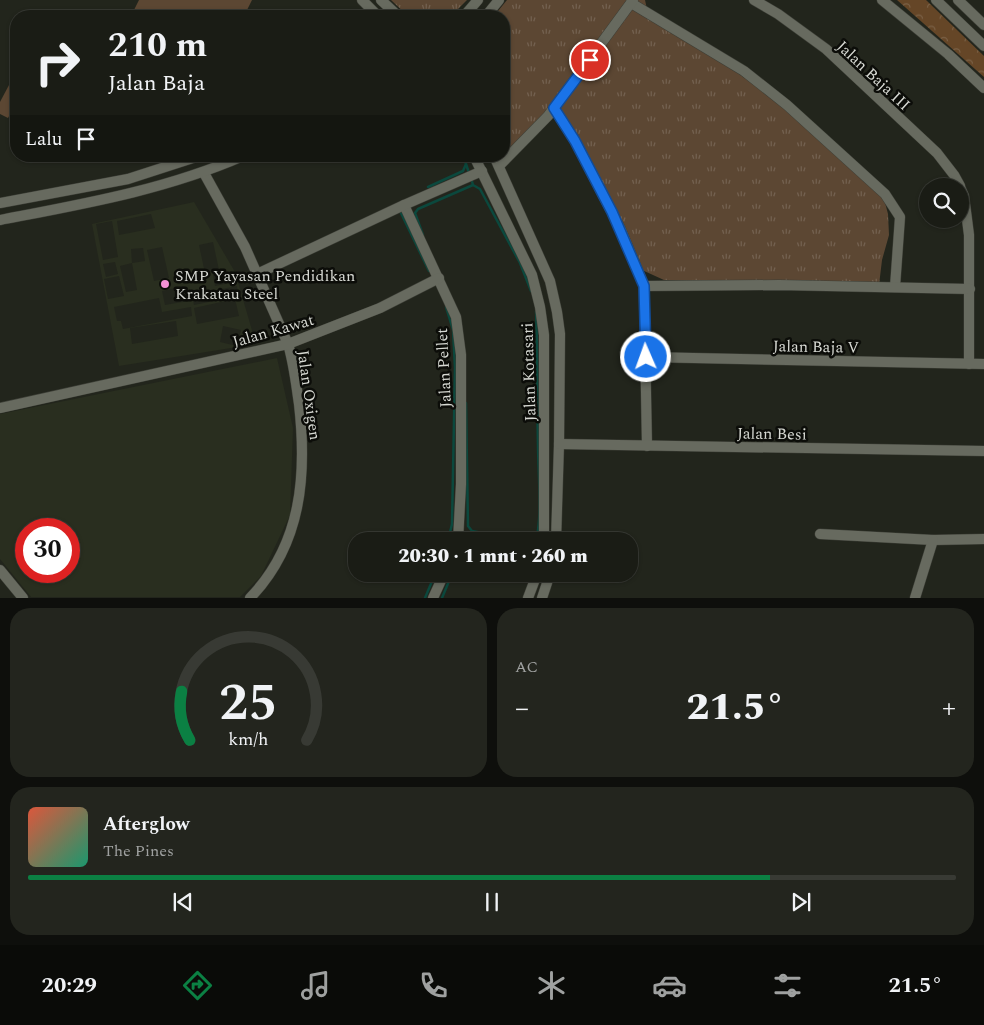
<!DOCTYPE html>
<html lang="id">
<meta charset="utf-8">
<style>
body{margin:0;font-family:Spectral,serif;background:#23251e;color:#f1f3f6;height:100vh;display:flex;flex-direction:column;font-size:19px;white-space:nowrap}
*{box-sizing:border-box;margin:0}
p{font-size:16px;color:#9fa1a0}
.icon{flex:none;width:28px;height:28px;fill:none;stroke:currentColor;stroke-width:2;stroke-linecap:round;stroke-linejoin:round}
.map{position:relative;height:598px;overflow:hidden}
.sheet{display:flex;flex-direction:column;gap:10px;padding:10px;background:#0e0f0c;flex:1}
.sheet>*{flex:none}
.hud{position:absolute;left:10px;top:10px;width:500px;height:152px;border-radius:20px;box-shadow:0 1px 4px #0004,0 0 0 1px #383a34;background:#1a1c15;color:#f1f3f6;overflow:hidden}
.fabs{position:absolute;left:919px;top:178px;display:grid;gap:10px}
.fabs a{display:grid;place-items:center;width:50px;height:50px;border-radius:50%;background:#1a1c15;box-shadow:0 1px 4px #0004,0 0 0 1px #383a34;font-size:25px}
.speed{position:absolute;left:15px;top:518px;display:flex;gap:10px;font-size:25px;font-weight:700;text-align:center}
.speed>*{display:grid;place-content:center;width:65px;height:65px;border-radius:50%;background:#1a1c15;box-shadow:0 1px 4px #0004,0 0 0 1px #383a34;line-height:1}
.speed .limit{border:8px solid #d22;background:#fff;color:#111}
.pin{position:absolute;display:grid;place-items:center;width:42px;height:42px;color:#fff;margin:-21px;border:2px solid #fff;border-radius:50%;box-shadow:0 1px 5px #0007}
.me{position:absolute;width:55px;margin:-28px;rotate:358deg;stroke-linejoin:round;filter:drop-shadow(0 0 4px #0008)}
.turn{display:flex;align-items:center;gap:18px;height:105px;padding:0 15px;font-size:22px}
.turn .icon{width:65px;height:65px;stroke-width:2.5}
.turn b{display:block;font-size:35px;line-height:42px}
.then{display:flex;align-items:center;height:48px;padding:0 15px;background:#0003;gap:10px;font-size:19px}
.big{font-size:38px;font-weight:800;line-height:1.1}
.sheet .card{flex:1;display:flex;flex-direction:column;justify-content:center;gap:8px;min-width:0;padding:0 18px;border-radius:20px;background:#23251e}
.sheet .dial{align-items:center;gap:0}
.dial svg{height:130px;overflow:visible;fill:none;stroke:#383a34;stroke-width:7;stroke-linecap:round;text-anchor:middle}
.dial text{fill:#f1f3f6;stroke:none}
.song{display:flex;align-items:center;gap:15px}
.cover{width:60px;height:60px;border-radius:8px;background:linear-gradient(135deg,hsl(10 70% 55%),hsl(160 70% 35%))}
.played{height:5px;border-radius:2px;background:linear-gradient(90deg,#0b8043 80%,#383a34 80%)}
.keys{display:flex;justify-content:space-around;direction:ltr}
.heat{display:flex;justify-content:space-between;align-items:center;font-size:28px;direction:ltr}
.sheet .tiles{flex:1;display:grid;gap:10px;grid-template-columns:1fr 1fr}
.card:last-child{grid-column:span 2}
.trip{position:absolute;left:348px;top:532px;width:290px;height:50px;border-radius:20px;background:#1a1c15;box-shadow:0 1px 4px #0004,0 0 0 1px #383a34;font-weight:800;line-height:50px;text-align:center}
.tab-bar{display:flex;height:80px;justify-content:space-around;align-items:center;background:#0a0b08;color:#9fa1a0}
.tab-bar .icon{width:35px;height:35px}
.tab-bar .selected{color:#0b8043}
.tab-bar b{font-size:22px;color:#f1f3f6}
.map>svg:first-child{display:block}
.built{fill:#292e1f;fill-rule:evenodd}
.grass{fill:#5c4733}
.forest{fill:url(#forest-crowns)}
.park{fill:url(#park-tufts)}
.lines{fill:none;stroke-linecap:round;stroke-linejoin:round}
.stream{stroke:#0b483d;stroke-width:2.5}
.street-casing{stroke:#3d3f37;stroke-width:11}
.street{stroke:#676a5f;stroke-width:10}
.route-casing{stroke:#114b97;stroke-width:12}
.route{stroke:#1a73e8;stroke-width:9}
.poi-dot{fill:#f391d5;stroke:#0c0d09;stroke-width:2}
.labels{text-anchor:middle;stroke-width:5;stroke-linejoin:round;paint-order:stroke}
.street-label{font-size:16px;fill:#d7d9d3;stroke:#0c0d09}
.poi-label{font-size:16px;fill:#d7d9d3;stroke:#0c0d09;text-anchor:start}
</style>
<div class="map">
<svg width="984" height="598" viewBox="0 0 984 598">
<defs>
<pattern id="forest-crowns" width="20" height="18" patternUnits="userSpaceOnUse" patternTransform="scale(1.25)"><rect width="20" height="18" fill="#654627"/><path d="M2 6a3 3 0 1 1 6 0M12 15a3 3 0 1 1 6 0" fill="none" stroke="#7a6045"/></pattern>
<pattern id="park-tufts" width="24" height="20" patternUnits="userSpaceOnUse" patternTransform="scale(1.25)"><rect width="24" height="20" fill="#5c4733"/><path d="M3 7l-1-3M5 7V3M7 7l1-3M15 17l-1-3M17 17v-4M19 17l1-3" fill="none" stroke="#736150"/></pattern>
</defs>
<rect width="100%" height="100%" fill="#22251c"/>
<g class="built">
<path d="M194,202L235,272L256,344L119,366L92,224ZM151,214L155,228L119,235L117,221ZM112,221L118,257L103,260L96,224ZM213,242L219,270L205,273L199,245ZM162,247L169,278L154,281L147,250ZM143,248L145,261L132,263L131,249ZM115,262L118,274L106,277L103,264ZM132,263L137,290L126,292L120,266ZM232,271L234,282L215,286L213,275ZM119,276L124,296L108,299L104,279ZM184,286L188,301L165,305L162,291ZM237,286L238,296L194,305L192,295ZM159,298L162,312L191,307L192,316L123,329L121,321H117L114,307ZM235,299L239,316L197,324L194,308ZM176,321L178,336L132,344L130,328ZM223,326L241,330L237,346L220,342Z"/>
<path d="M277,358L293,428L290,515L261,576L240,597H31L0,559V414ZM26,529H69V571H26Z"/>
</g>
<g class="grass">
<path d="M139,0H252L244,16H131Z"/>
<path d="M9,85L16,88V103L8,118L0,114V102Z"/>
</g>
<path class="forest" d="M897,0H926L984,56V77Z"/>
<g class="park">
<path d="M391,0H467L451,16H408Z"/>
<path d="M507,0H645L648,14L715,56L801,120L883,195L888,214L889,235L882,260L879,285L664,280L642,270L558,110L504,154V16H494Z"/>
</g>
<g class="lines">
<g class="stream">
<path d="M466,164L469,173"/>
<path d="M471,178L473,185L480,189L520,263L531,291"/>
<path d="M428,187L463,171L466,164L463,156"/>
<path d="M400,211L429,271"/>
<path d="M423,235L415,213L418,209L473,185"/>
<path d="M446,307L453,330L455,368L452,524L448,541"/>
<path d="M466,403L468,526L472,531L525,541"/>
<path d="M535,541C543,525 538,467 538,446C537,401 538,356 536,311"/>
<path d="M425,598L435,574"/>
<path d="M442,598L452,574"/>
</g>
<g class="street-casing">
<g id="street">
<path d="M362,0L378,16"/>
<path d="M381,0L398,16"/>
<path d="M754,0L778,14L826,49L937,153L954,175L960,186"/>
<path d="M882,0L948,54L984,88"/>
<path d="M936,0L984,46"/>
<path d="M958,0L984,25"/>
<path d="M631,3L744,71L787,105L885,194L900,217L895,287"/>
<path d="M464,16L478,0"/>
<path d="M486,16L499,0"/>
<path d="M554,108L575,141L621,230L644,286L647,446"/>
<path d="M474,156L532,275L540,307L544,335V541"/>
<path d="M494,156L550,281L557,312L560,334L559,444L556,541"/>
<path d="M499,166L548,116L633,0"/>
<path d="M204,173L245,247L288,344C294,364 296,384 299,404C307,475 302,544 250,598"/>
<path d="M960,187L964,196L969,235V364"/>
<path d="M0,203L128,179L199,156"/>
<path d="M404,205L456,317L461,355V484L458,541"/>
<path d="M0,220C83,204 165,190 243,156"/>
<path d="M257,274L404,205L482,171"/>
<path d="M644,286L779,285L970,289"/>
<path d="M646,357L984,364"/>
<path d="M0,408L288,344L380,308L439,278"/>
<path d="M559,444L984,451"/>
<path d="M820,534L933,540L984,539"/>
<path d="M459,537L490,541"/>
<path d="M0,570L23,598"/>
<path d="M433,598L444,574"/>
<path d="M528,598L537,574"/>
<path d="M542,598L550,574"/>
<path d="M915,598L933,540"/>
</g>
</g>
<use href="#street" class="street"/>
</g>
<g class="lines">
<g class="route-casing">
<path id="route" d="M590,60L554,108L575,141L612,212L644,286L646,357"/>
</g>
<use href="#route" class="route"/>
</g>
<circle class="poi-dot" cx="165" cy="284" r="5"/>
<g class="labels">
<g class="street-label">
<text transform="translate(874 75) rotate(43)" y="6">Jalan Baja III</text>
<text transform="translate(273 330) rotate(-16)" y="6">Jalan Kawat</text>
<text transform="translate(816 346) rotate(1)" y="6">Jalan Baja V</text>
<text transform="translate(443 368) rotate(-93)" y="6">Jalan Pellet</text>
<text transform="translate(528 372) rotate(-92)" y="6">Jalan Kotasari</text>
<text transform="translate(310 395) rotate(82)" y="6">Jalan Oxigen</text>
<text transform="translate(772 433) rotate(1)" y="6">Jalan Besi</text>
</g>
<g class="poi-label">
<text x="175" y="281">SMP Yayasan Pendidikan<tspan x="175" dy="18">Krakatau Steel</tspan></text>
</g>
</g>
</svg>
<div class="fabs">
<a><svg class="icon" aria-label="search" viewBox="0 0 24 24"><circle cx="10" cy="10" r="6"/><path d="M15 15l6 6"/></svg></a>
</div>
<div class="speed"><div class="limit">30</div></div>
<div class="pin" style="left:590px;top:60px;background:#d93025"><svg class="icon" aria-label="arrive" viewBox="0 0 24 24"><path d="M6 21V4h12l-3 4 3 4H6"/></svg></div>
<svg class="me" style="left:646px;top:357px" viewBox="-20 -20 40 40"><circle r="17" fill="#1a73e8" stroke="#fff" stroke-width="3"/><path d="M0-11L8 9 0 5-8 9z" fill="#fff"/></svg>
<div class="trip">20:30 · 1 mnt · 260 m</div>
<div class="hud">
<div class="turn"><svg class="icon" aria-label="right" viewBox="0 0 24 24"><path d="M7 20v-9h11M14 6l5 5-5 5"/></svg><div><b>210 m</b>Jalan Baja</div></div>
<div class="then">Lalu<svg class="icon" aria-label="arrive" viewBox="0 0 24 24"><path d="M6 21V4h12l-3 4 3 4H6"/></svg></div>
</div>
</div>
<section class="sheet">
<div class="tiles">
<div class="card dial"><svg viewBox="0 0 100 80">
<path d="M14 69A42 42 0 1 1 86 69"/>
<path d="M14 69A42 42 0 0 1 9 39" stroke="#0b8043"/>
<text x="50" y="56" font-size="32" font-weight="700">25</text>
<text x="50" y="72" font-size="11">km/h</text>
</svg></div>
<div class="card"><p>AC</p>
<div class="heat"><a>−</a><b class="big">21.5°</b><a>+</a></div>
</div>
<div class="card">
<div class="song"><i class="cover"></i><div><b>Afterglow</b><p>The Pines</p></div></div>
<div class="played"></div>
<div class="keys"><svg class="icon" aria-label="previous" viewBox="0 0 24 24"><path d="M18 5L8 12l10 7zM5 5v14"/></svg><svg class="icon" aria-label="pause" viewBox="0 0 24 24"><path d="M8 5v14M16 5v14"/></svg><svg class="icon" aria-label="next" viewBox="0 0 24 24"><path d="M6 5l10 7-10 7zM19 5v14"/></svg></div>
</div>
</div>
</section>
<nav class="tab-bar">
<b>20:29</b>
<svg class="icon selected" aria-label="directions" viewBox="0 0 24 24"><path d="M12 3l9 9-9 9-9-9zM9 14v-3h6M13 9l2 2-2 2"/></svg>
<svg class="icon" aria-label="music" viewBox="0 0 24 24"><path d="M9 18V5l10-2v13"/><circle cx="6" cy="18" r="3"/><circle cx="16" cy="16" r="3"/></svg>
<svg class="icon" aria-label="phone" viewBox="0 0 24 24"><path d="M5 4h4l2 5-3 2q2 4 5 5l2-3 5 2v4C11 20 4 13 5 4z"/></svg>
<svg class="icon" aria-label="climate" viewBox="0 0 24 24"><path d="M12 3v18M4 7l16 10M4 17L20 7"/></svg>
<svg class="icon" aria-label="car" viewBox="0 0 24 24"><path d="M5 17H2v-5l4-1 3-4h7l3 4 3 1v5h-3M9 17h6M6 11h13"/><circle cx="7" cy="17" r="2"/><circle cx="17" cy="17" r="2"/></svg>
<svg class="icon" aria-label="filters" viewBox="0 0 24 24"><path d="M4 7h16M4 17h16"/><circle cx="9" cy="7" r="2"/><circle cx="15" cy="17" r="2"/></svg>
<b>21.5°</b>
</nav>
